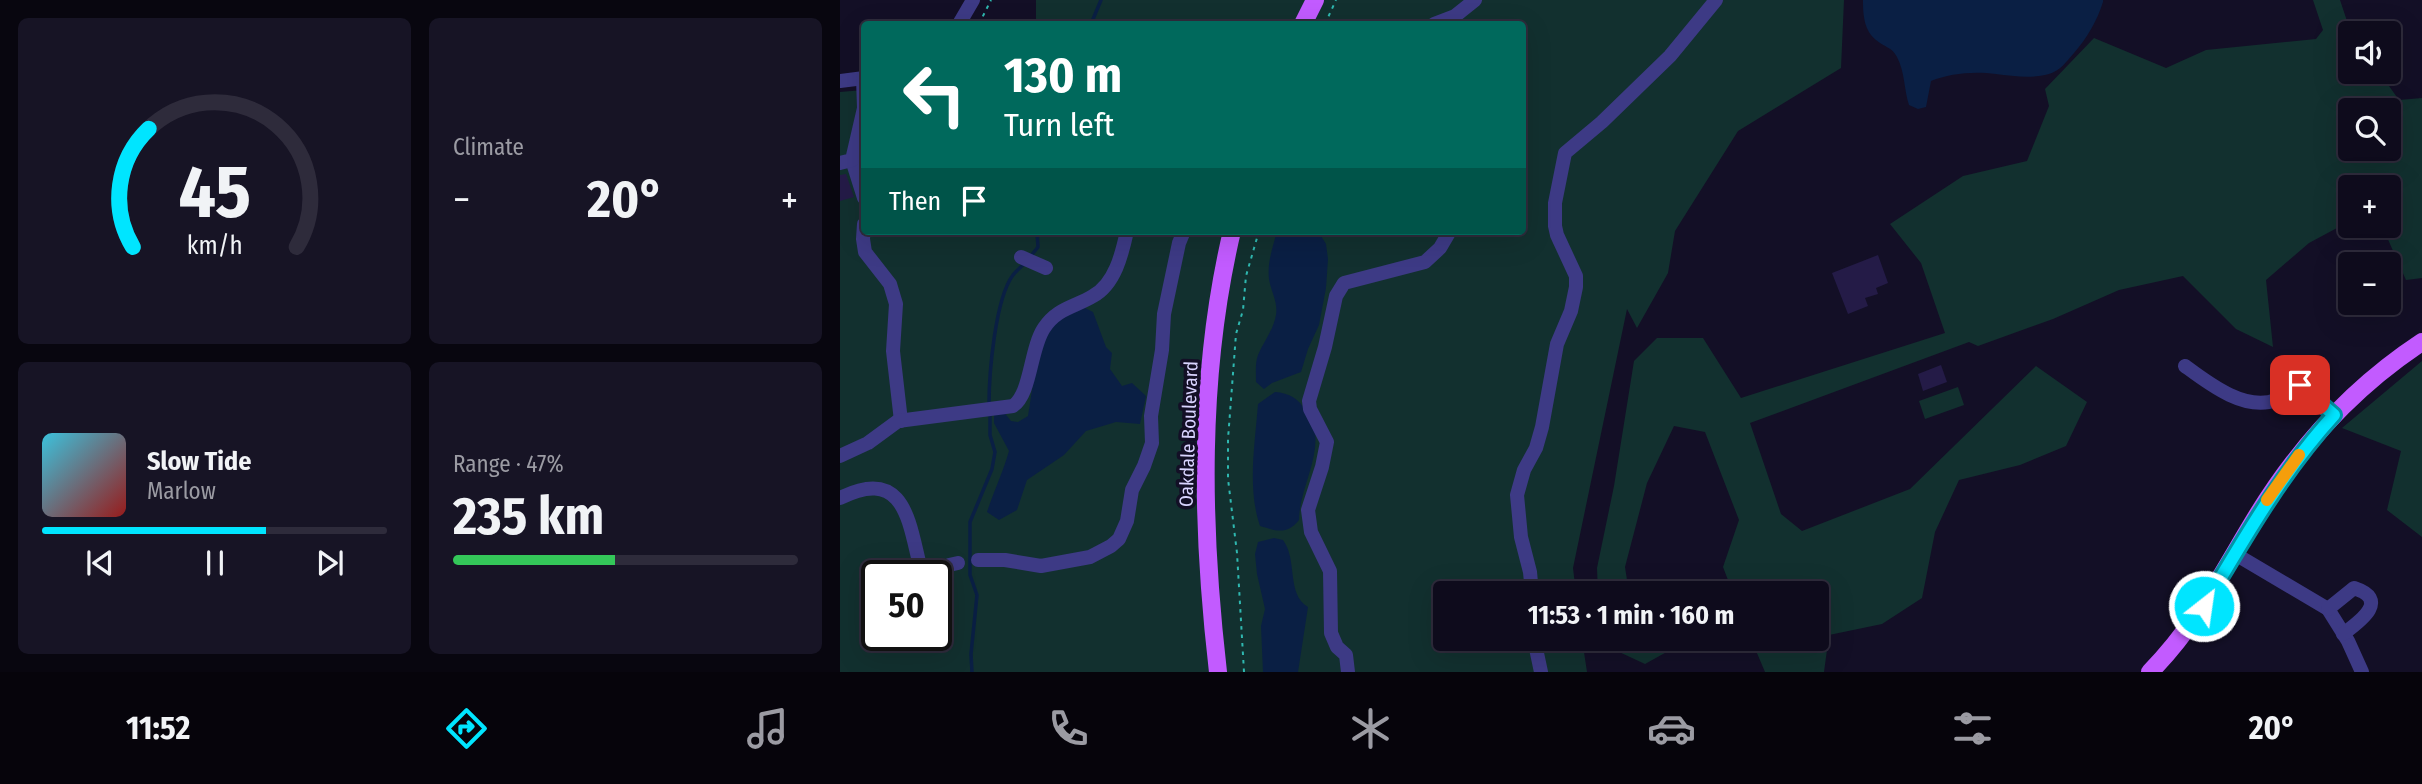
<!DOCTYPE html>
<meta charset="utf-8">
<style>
body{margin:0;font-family:"Fira Sans Condensed",sans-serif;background:#171425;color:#f1f3f6;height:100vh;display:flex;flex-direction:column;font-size:26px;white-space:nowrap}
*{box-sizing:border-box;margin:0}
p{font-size:23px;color:#9b9ba3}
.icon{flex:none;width:38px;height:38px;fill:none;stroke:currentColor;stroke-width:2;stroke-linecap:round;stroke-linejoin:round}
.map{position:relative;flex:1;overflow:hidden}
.drawer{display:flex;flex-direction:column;gap:18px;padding:18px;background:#08060f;width:840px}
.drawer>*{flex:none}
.guide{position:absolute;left:21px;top:21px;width:665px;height:214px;border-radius:7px;box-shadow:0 7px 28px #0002,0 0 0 2px #2e2b3b;background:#00695c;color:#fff;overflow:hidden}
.tools{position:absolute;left:1498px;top:21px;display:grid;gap:14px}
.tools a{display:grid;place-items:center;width:63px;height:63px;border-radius:7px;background:#0e0b1c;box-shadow:0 7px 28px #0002,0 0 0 2px #2e2b3b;font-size:35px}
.speed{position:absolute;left:21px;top:560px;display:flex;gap:14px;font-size:35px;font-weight:700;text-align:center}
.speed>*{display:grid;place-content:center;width:91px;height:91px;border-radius:50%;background:#0e0b1c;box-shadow:0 7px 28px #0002,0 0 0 2px #2e2b3b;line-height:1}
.speed .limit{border:4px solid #111;border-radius:10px;background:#fff;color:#111}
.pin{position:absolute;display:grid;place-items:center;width:60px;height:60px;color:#fff;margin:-30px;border-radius:14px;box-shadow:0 4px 10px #0006}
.me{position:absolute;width:77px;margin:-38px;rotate:30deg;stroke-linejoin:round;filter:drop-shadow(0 0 5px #0008)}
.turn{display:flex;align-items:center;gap:24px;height:147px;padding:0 28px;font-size:32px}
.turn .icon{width:91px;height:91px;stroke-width:2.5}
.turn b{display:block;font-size:49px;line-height:60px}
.then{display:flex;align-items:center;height:66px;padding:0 28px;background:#0003;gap:14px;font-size:26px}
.big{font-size:52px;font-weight:700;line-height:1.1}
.drawer .card{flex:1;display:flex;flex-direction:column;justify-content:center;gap:10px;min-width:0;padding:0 24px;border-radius:10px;background:#171425}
.drawer .dial{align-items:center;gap:0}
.dial svg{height:182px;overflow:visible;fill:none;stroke:#2e2b3b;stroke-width:7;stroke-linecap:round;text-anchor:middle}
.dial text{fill:#f1f3f6;stroke:none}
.song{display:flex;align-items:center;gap:21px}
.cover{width:84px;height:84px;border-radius:10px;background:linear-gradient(135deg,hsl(190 70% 55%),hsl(0 70% 35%))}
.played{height:7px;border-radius:4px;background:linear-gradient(90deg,#00e5ff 65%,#2e2b3b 65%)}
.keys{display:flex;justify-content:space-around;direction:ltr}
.heat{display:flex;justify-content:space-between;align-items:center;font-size:38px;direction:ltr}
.charge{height:10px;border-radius:5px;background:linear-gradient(90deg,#34c759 47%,#2e2b3b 0)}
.drawer .tiles{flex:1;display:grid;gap:18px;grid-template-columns:repeat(2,1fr)}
.trip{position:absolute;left:593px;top:581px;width:396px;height:70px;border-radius:7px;background:#0e0b1c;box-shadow:0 7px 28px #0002,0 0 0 2px #2e2b3b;font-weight:700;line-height:70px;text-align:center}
.tab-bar{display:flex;height:112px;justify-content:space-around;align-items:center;background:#06040b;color:#9b9ba3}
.tab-bar .icon{width:49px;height:49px}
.tab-bar .current{color:#00e5ff}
.tab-bar b{font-size:32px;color:#f1f3f6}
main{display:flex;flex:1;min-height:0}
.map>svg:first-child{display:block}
.green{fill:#12302f;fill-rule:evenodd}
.water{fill:#0a1f44}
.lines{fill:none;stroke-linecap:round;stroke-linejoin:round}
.stream{stroke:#0a1f44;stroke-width:3.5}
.building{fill:#241b47}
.path{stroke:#2fb8b0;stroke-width:2;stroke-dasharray:3.5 5;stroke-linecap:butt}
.minor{stroke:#3d3a85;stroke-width:14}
.major{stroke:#c25bff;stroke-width:18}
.route-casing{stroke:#0095a6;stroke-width:18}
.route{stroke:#00e5ff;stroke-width:12}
.slow{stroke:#f59e0b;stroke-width:12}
.labels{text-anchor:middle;stroke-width:7;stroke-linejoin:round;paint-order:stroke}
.street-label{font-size:19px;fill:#d9d4ff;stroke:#130f26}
</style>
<main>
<section class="drawer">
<div class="tiles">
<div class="card dial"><svg viewBox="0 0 100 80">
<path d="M14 69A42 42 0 1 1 86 69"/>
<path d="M14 69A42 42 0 0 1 21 17" stroke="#00e5ff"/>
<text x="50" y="56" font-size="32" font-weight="700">45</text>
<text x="50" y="72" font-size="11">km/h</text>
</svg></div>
<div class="card"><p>Climate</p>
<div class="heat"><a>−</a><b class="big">20°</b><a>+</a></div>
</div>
<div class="card">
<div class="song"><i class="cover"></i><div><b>Slow Tide</b><p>Marlow</p></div></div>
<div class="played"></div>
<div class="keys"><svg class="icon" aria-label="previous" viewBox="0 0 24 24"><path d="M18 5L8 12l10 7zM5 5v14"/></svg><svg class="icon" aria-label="pause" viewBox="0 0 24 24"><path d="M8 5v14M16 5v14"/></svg><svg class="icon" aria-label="next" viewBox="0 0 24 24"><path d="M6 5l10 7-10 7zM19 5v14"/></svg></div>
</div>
<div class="card"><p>Range · 47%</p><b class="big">235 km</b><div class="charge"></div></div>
</div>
</section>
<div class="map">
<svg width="1582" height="672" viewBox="0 0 1582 672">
<rect width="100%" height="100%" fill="#130f26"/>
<g class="green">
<path d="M196,0H1004L1001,68L898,131L835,231L828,273L797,328L787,309L733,568L736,593H606V639H742L747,672H0V92L24,90V231H682V24H196ZM37,576H96V635H37Z"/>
<path d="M1473,0H1500L1511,33L1510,72H1539L1559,100L1582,98V278L1566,280L1542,226H1549V187H1510V221L1469,243L1426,280L1433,347L1396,329L1343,276L1279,290L1213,319L1138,346L1129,342L910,423L941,514L962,531L1070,489L1196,366L1247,402L1226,446L1180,465L1119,480L1095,532L1082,598L1042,624L989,635L984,672H925L911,639H976V593H893L883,567L899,520L865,432L834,426L807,483L785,567L789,593H758L757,568L774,486L794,361L817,338H863L901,398L1105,333L1081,263L1050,224L1123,176L1187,161L1209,106L1205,89L1254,38L1326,68L1366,50L1476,39L1483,30ZM1510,110H1549V149H1510Z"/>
<path d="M1582,361V537L1547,510L1561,451L1502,428Z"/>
<path d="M1118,387L1124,405L1085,419L1079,401Z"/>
<path d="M761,639H850L805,664L762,644Z"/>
</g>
<g class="water">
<path d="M1023,0H1263V2C1257,21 1247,38 1234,53C1227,61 1220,71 1209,74C1192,79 1173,76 1156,74C1135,71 1110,73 1091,81L1086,107L1078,109L1069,105C1064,90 1065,72 1057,57C1052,47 1044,47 1036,40C1024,30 1023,15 1023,0Z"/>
<path d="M437,231H478L486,244L488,259L486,288L479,325L468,349L461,372L432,383L424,389L416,382C416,373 415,363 418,355C424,341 433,331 436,315C438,301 431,292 429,279C427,262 433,247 437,231Z"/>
<path d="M241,306L253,312L266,347L272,353L270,369L282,386L292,383L306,396L300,424L276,422L246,431L224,455L187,480L177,510L159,520L147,512C154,491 163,472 169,451L154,423V412L163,411L171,421L178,422L188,416C193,390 196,338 217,320C223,314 234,311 241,306Z"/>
<path d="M435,392C449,393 460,399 466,412C470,418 474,425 475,432C479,460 459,492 459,520C447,535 437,531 420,526C407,488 415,444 418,404Z"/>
<path d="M434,538L443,540C458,560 446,594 468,607L458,672H423L421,626L425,609L417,574L415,554L418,542Z"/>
</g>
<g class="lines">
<g class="stream">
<path d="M251,24L261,0"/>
<path d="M190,257L198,247L197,231"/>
<path d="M149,405C149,374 155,299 173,275C176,271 181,267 185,263"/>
<path d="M132,672L131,654L137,595L130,575V522L152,469L155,452L150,435V412"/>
</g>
</g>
<g class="building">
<path d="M6,174L14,197L0,201V175Z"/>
<path d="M1038,255L1048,283L1036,288L1038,294L1025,298L1028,306L1008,314L992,273Z"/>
<path d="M1101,365L1107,382L1083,391L1078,374Z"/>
</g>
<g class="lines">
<g class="path">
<path d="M139,24L151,0"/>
<path d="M485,24L496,0"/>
<path d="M404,672L397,553L388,479V439L396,334L403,310L406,276L419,231"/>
</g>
<g class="minor">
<path d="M119,24L133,0"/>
<path d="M594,24L615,16L635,0"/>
<path d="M0,81L24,78"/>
<path d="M12,160L24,198"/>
<path d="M0,163L12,160L24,108L23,78"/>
<path d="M24,224L23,239L25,252L50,284L56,304L53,351L61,421"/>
<path d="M181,257L206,268"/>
<path d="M1345,366C1368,383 1405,412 1436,400C1445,396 1452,390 1460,385L1494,415"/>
<path d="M0,456L28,443L58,421L173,406C191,394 190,349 204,328C217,308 235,307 253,296C275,284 282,254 287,231"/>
<path d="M0,498C66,465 69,524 81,570L83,575L88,576"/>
<path d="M1395,554L1488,609L1508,641L1522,672"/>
<path d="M138,560H165L201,566L250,557L271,546L279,539L287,521L292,490L304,466L312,443L311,416L322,350L324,314L339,243L344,231"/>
<path d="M93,576L109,565L118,563"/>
<path d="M692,593L690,572L681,537L677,495L684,470L696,448L702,427L717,344L731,311L736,287V276L717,235L715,226V203L725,153L762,122L830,56L876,0"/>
<path d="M1488,609L1514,588C1551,600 1519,622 1503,634"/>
<path d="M694,639L701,672"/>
<path d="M508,672L506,655L497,647L491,633L490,571L471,532L468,510L482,467L487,442L470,409L469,401L485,347L496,296L504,283L585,262L600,248L610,231"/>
</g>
<g class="major">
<path d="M463,24L475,0"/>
<path d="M378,672C361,525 358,375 392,231"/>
<path d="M1310,672C1358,623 1383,571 1418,514C1460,446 1515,386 1582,342"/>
</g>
</g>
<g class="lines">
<g class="route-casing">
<path id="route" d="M1364,606C1404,539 1441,473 1494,415L1460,385"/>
</g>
<use href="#route" class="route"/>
<path class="slow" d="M1427,500L1459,455"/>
</g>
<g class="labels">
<g class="street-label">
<text transform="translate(348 434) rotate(-88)" y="7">Oakdale Boulevard</text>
</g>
</g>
</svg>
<div class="tools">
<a><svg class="icon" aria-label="sound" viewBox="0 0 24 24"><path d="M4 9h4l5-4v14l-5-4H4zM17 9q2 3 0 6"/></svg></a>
<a><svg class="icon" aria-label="search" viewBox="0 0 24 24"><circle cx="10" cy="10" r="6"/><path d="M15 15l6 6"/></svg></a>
<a>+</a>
<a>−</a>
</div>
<div class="speed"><div class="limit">50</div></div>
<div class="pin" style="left:1460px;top:385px;background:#d93025"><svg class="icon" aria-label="arrive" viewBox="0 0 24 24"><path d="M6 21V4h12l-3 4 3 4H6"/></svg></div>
<svg class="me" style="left:1364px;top:606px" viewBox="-20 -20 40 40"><circle r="17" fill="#00e5ff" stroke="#fff" stroke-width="3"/><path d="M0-11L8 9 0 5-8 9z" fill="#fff"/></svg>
<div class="trip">11:53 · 1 min · 160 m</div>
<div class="guide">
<div class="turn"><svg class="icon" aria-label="left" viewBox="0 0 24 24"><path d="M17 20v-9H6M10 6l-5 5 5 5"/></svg><div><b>130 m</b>Turn left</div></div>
<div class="then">Then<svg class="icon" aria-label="arrive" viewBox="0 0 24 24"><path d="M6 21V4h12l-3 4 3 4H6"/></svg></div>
</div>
</div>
</main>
<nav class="tab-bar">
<b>11:52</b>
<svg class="icon current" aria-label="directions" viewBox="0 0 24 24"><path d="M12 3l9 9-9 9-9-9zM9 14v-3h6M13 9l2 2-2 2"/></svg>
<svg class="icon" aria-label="music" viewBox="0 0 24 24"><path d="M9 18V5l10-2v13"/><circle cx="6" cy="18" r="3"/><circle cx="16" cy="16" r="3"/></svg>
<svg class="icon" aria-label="phone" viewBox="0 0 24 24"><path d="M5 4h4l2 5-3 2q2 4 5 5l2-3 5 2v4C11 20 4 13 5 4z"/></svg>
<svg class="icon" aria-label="climate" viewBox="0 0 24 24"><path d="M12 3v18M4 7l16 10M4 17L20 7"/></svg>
<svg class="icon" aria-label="car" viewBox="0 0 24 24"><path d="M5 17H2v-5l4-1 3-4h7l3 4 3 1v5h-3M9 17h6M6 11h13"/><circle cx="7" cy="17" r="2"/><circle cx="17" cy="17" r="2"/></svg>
<svg class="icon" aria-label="filters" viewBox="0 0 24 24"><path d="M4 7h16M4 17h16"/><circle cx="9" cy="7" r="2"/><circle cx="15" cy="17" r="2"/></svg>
<b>20°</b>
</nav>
